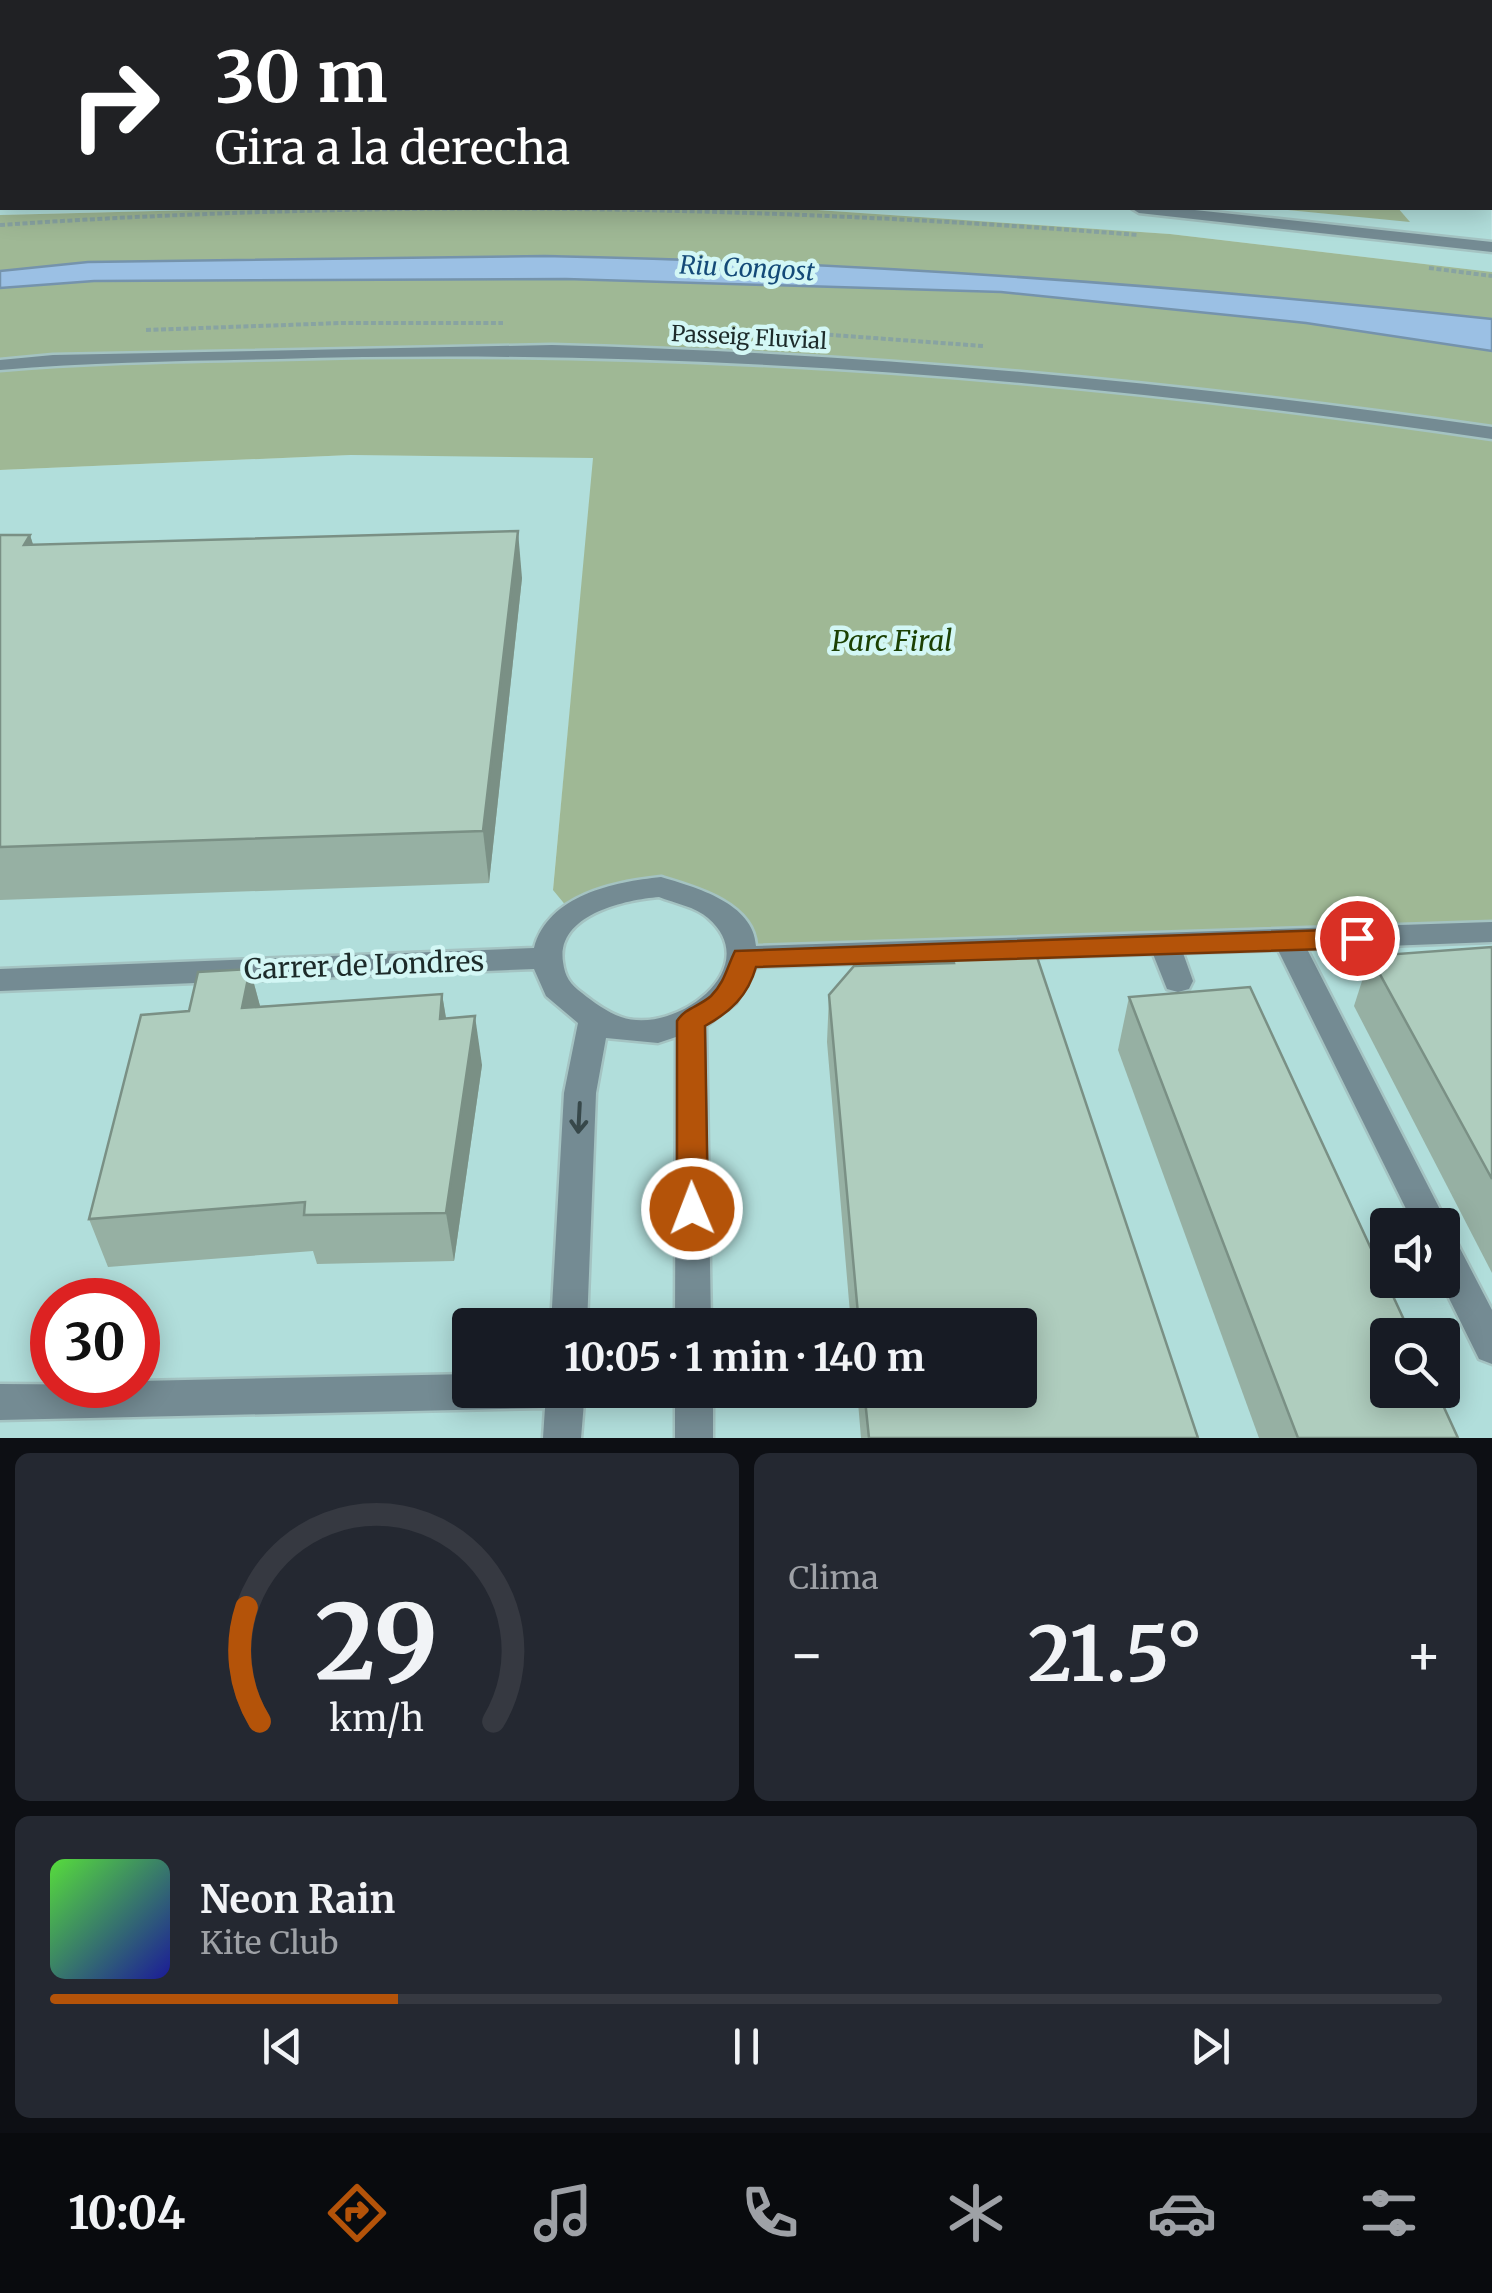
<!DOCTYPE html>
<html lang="es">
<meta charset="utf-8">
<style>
body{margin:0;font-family:Merriweather,serif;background:#242831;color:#f1f3f6;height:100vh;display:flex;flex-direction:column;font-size:38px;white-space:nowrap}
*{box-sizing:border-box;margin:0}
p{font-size:32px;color:#9ea1a6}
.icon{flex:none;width:55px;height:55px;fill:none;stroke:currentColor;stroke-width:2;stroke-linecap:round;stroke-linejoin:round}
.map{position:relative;height:1438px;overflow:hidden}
.sheet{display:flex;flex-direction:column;gap:15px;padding:15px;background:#0d0f14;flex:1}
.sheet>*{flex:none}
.hud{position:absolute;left:0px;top:0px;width:1492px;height:210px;box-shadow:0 5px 25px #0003;background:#202124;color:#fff;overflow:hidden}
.fabs{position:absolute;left:1370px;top:1208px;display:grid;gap:20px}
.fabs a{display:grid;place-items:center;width:90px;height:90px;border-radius:10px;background:#171b24;box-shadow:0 5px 25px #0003;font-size:50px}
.speed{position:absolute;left:30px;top:1278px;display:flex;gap:20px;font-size:50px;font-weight:700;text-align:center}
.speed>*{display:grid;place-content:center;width:130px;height:130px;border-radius:50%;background:#171b24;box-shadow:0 5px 25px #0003;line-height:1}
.speed .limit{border:15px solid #d22;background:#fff;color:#111}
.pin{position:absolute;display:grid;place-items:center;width:85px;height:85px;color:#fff;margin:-42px;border:5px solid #fff;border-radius:50%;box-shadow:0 2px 10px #0007}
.me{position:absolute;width:110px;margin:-55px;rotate:359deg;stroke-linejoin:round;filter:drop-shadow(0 0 8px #0008)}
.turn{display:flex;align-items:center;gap:35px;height:210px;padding:0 50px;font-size:45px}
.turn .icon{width:130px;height:130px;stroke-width:2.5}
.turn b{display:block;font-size:70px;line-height:85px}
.big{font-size:75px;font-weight:700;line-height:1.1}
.sheet .card{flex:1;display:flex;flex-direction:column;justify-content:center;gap:15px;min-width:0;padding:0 35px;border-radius:15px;background:#242831}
.sheet .dial{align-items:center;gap:0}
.dial svg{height:260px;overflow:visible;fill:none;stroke:#363941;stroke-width:7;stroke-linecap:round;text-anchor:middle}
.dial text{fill:#f1f3f6;stroke:none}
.song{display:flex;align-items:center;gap:30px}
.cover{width:120px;height:120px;border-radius:15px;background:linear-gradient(135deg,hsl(110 70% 55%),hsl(240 70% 35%))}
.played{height:10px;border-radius:5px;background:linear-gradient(90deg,#b45309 25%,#363941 25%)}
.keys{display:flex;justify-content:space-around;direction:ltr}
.heat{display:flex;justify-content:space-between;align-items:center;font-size:55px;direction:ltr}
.sheet .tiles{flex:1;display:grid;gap:15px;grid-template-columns:1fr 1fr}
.card:last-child{grid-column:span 2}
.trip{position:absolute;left:452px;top:1308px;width:585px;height:100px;border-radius:10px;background:#171b24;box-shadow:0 5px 25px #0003;font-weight:700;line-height:100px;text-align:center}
.tab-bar{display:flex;height:160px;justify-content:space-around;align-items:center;background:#090b0e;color:#9ea1a6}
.tab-bar .icon{width:70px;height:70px}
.tab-bar .on{color:#b45309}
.tab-bar b{font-size:45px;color:#f1f3f6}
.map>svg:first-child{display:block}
.built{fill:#b1dedb;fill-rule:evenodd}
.green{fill:#9fb895}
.forest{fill:#9ebb92}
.water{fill:#9bc0e4;stroke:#7593ac;stroke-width:2.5}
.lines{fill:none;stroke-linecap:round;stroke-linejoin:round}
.minor-casing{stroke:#a4c3c2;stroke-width:5}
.highway-casing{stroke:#a4c3c2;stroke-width:5}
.path{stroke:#88a3a2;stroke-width:4;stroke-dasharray:5 2.5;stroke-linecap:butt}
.minor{fill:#748b93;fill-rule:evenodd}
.highway{fill:#0c2b34;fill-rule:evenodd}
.wall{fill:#96b0a3}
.shaded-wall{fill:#7a9085}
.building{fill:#afcdbe;stroke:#7a9085;stroke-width:2.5}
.oneway{stroke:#37484a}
.route{fill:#b45309;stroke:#753606;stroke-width:2.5}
.labels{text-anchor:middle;stroke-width:9;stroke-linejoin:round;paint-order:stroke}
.far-street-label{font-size:22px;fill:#1d2b2a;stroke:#d3f7f5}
.far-water-label{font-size:25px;font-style:italic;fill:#144a78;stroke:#d3f7f5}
.park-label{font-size:28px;font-style:italic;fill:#1b4003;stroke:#d3f7f5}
.street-label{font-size:28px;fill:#1d2b2a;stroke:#d3f7f5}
</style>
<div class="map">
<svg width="1492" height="1438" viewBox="0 0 1492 1438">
<rect width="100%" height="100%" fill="#c6e9e8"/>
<g class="built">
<path d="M0,54L2,208H275L0,215Z"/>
<path d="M1490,104L1492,272L1170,234L788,208H1268L1409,221L1398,208H1490Z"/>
<path d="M351,455L594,457L553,889L629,888L1492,939V1438H0V470ZM1388,1225H1442V1280H1388ZM52,1300H138V1385H52ZM470,1325H1020V1390H470ZM1388,1335H1442V1390H1388Z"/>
</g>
<g class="green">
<path d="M275,208H788L1170,234L1492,272V319C1111,277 730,252 347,259C231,262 116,260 0,271V215Z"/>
<path d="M1268,208H1398L1410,222Z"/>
<path d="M566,279L1001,292L1306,323L1492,351V939L745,957L738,930L661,887L572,913L553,890L593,458L351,455L0,470V288L94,281Z"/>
</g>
<path class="forest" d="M0,0H693L2,2V28Z"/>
<path class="water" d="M544,256C861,262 1177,285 1492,319V351L1306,323L1001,292L566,279L94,281L0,288V271L88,262Z"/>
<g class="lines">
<g class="minor-casing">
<g id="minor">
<path d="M2,85V93L0,94V86Z"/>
<rect x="0" y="104" width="2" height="8"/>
<path d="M1131,208H1176L1492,242V252L1139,213Z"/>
<path d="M552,345C867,353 1180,382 1492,427V439C1089,380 687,347 279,359C186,361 93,362 0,370V360L53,355Z"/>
<path d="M661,877C695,887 754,903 756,946L1492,922V942L1307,949L1448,1225L1444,1234L1454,1237L1492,1310V1364L1479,1359L1440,1280L1442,1225H1414L1278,950L1183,953L1193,981L1189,989L1178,992L1167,989L1153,954L756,967L736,1003L706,1026L711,1325H675L676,1037L658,1043L606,1038L596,1093L587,1325H551L564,1093L578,1023L546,996L534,969L0,991V969L534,948C548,895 614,882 661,877ZM659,897C674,903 696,907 708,918C766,968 675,1036 621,1017C607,1012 593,1002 582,993C570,984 565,977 563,962C556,915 624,900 659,897Z"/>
<path d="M470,1374V1390H585L581,1438H543L545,1408L0,1420V1384L138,1385V1381Z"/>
<rect x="675" y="1390" width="38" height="48"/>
</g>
</g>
<g class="highway-casing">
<g id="highway">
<path d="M1214,0H1240L1242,2H1216Z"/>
<path d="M1245,0H1271L1273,2H1247Z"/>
<rect x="1490" y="42" width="2" height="8"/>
</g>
</g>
<g class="path">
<path d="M0,225C380,199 758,205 1138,235"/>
<path d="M1429,268L1492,276"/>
<path d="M146,330L341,323H503"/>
<path d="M791,332L983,346"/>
</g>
<use href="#minor" class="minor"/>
<use href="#highway" class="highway"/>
</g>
<g class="wall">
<path d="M1490,84L1492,85V198H1490Z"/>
<path d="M0,535H30L33,545L522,578L489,883L0,900Z"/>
<path d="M1492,947V1273L1354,1006L1370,956Z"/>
<path d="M950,948L1198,1438H861L857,1390H1020V1325H851L827,1042L829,995L949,963Z"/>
<path d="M250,969L260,1006L442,994L446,1019L482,1065L454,1261L317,1264L313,1251L108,1267L89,1219L189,1011Z"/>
<path d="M1129,997L1458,1438H1259L1118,1050Z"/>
</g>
<g class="shaded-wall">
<path d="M518,531L522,578L489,883L483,831Z"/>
<path d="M30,535L45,582L24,545Z"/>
<path d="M250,969L263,1017L242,1008Z"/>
<path d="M442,994L450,1042L440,1019Z"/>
<path d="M475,1016L482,1065L454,1261L446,1213Z"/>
</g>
<g class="building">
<path d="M1490,84L1492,85V168H1490Z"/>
<path d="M518,531L483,831L0,847V535H30L24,545Z"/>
<path d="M1033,945L1198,1438H869L864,1390H1020V1325H859L829,995L854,966L954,963L950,948Z"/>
<path d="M1492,947V1179L1370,956Z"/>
<path d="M250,969L242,1008L442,994L440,1019L475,1016L446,1213L304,1215L305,1202L89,1219L141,1015L189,1011L198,972Z"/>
<path d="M1250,987L1411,1335H1388V1390H1436L1458,1438H1298L1129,997Z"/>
</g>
<defs><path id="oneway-shaft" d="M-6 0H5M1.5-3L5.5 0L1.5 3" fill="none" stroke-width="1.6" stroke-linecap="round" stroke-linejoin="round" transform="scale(2.5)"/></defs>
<use class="oneway" href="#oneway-shaft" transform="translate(579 1118) rotate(93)"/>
<path class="route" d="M1357,929L1366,931L1370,938L1366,945L1357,948L756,967C748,996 730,1012 705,1026L708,1209L704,1218L692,1222L681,1218L677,1209V1021C685,1008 700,1006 711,996C725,982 727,967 735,951Z"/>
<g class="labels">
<g class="far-street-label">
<text transform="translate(749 337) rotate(3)" y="8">Passeig Fluvial</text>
</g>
<g class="far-water-label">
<text transform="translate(747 268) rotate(3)" y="9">Riu Congost</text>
</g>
<g class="park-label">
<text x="892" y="651">Parc Firal</text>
</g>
<g class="street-label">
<text transform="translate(364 965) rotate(-2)" y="10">Carrer de Londres</text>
</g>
</g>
</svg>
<div class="fabs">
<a><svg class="icon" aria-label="sound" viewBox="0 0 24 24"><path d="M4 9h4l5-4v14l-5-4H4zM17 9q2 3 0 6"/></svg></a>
<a><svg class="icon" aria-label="search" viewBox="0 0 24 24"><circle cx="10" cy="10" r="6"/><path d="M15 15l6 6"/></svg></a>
</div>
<div class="speed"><div class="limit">30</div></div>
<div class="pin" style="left:1357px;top:938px;background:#d93025"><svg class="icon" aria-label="arrive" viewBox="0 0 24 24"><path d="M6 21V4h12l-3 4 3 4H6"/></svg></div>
<svg class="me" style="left:692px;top:1209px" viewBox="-20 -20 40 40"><circle r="17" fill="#b45309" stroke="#fff" stroke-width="3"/><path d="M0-11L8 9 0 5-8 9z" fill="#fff"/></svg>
<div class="trip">10:05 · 1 min · 140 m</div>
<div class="hud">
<div class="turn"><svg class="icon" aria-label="right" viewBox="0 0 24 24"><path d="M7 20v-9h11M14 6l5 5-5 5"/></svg><div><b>30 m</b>Gira a la derecha</div></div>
</div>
</div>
<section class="sheet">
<div class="tiles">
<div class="card dial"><svg viewBox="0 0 100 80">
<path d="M14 69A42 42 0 1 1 86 69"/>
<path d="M14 69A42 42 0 0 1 10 34" stroke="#b45309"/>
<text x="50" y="56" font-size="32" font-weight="700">29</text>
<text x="50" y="72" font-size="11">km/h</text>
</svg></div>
<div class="card"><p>Clima</p>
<div class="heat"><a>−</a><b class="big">21.5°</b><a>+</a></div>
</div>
<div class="card">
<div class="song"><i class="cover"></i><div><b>Neon Rain</b><p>Kite Club</p></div></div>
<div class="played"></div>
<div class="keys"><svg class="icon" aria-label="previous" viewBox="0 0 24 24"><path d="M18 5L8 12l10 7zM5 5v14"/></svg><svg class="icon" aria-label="pause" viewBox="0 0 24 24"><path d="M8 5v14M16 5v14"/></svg><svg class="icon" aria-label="next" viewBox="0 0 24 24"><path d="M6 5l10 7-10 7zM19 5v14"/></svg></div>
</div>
</div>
</section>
<nav class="tab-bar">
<b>10:04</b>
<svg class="icon on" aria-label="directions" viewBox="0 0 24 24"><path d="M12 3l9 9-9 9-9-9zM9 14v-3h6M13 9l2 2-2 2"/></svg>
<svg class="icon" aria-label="music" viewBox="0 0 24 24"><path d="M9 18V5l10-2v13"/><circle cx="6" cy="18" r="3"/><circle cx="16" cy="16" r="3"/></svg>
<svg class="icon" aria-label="phone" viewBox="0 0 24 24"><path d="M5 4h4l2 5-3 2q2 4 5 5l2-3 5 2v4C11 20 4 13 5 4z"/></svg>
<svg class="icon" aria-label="climate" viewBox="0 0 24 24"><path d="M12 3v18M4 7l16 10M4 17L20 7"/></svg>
<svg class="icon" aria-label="car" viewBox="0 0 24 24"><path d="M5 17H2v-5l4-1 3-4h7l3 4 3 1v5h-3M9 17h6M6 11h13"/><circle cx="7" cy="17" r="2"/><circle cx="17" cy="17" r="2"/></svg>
<svg class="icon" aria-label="filters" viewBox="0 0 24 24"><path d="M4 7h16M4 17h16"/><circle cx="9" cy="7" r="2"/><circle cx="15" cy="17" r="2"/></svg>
</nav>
